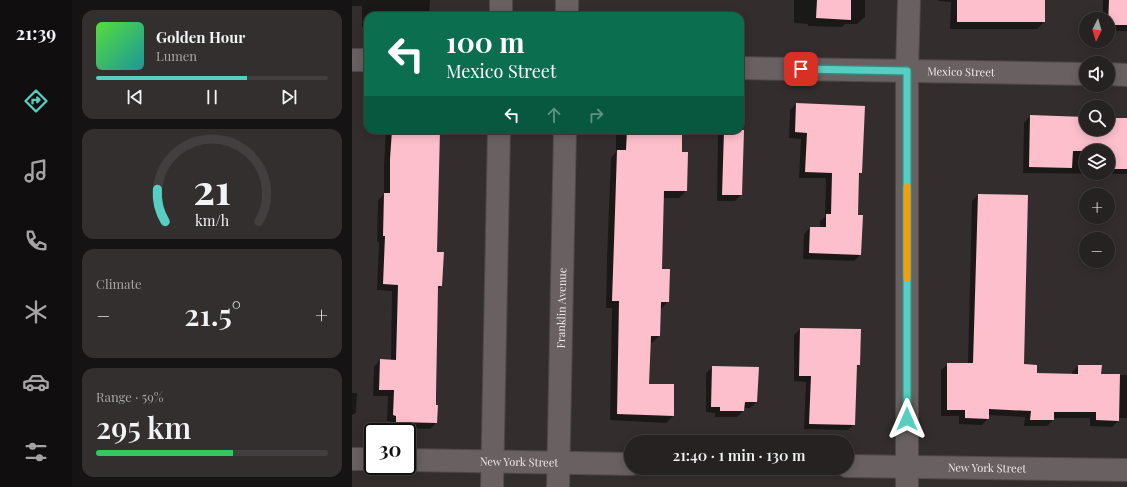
<!DOCTYPE html>
<meta charset="utf-8">
<style>
body{margin:0;font-family:"Playfair Display",serif;background:#332f2f;color:#f1f3f6;height:100vh;display:flex;flex-direction:column;font-size:15px;white-space:nowrap}
*{box-sizing:border-box;margin:0}
p{font-size:13px;color:#a4a4a5}
.icon{flex:none;width:22px;height:22px;fill:none;stroke:currentColor;stroke-width:2;stroke-linecap:round;stroke-linejoin:round}
.map{position:relative;flex:1;overflow:hidden}
.panel{display:flex;flex-direction:column;gap:10px;padding:10px;background:#151313;width:280px}
.panel>*{flex:none}
.guide{position:absolute;left:12px;top:12px;width:380px;height:122px;border-radius:12px;box-shadow:0 2px 10px #0003,0 0 0 1px #433f40;background:#0b6e4f;color:#fff;overflow:hidden}
.needle{width:26px;rotate:185deg}
.controls{position:absolute;left:727px;top:12px;display:grid;gap:8px}
.controls a{display:grid;place-items:center;width:36px;height:36px;border-radius:50%;background:#272222;box-shadow:0 2px 10px #0003,0 0 0 1px #433f40;font-size:20px}
.speed{position:absolute;left:12px;top:423px;display:flex;gap:8px;font-size:20px;font-weight:700;text-align:center}
.speed>*{display:grid;place-content:center;width:52px;height:52px;border-radius:50%;background:#272222;box-shadow:0 2px 10px #0003,0 0 0 1px #433f40;line-height:1}
.speed .limit{border:2px solid #111;border-radius:6px;background:#fff;color:#111}
.pin{position:absolute;display:grid;place-items:center;width:34px;height:34px;color:#fff;margin:-17px;border-radius:8px;box-shadow:0 2px 6px #0006}
.me{position:absolute;width:44px;margin:-22px;rotate:0deg;stroke-linejoin:round;filter:drop-shadow(0 0 3px #0008)}
.turn{display:flex;align-items:center;gap:14px;height:84px;padding:0 16px;font-size:18px}
.turn .icon{width:52px;height:52px;stroke-width:2.5}
.turn b{display:block;font-size:28px;line-height:34px}
.lanes{display:flex;align-items:center;height:38px;padding:0 16px;background:#0003;justify-content:center;gap:20px;direction:ltr}
.lanes .off{opacity:.35}
.big{font-size:30px;font-weight:600;line-height:1.1}
.panel .widget{flex:1;display:flex;flex-direction:column;justify-content:center;gap:6px;min-width:0;padding:0 14px;border-radius:12px;background:#332f2f}
.panel .dial{align-items:center;gap:0}
.dial svg{height:104px;overflow:visible;fill:none;stroke:#433f40;stroke-width:7;stroke-linecap:round;text-anchor:middle}
.dial text{fill:#f1f3f6;stroke:none}
.song{display:flex;align-items:center;gap:12px}
.cover{width:48px;height:48px;border-radius:6px;background:linear-gradient(135deg,hsl(110 70% 55%),hsl(180 70% 35%))}
.played{height:4px;border-radius:2px;background:linear-gradient(90deg,#57cec1 65%,#433f40 65%)}
.keys{display:flex;justify-content:space-around;direction:ltr}
.heat{display:flex;justify-content:space-between;align-items:center;font-size:22px;direction:ltr}
.charge{height:6px;border-radius:3px;background:linear-gradient(90deg,#34c759 59%,#433f40 0)}
.trip{position:absolute;left:272px;top:435px;width:230px;height:40px;border-radius:20px;background:#272222;box-shadow:0 2px 10px #0003,0 0 0 1px #433f40;font-weight:600;line-height:40px;text-align:center}
main{display:flex;flex:1;min-height:0}
.menu{display:flex;flex-direction:column;width:72px;justify-content:space-around;align-items:center;background:#100e0e;color:#a4a4a5}
.menu .icon{width:28px;height:28px}
.menu .on{color:#57cec1}
.menu b{font-size:18px;color:#f1f3f6}
.map>svg:first-child{display:block}
.shadow{fill:#0007;fill-rule:evenodd}
.building{fill:#fcbfcb}
.lines{fill:none;stroke-linecap:round;stroke-linejoin:round}
.minor-casing{stroke:#4f484a;stroke-width:24}
.minor{stroke:#686061;stroke-width:22}
.route-casing{stroke:#39867d;stroke-width:10}
.route{stroke:#57cec1;stroke-width:7}
.slow{stroke:#f59e0b;stroke-width:7}
.labels{text-anchor:middle;stroke-width:4;stroke-linejoin:round;paint-order:stroke}
.street-label{font-size:11px;fill:#efeaeb;stroke:#2a2325}
</style>
<main>
<nav class="menu">
<b>21:39</b>
<svg class="icon on" aria-label="directions" viewBox="0 0 24 24"><path d="M12 3l9 9-9 9-9-9zM9 14v-3h6M13 9l2 2-2 2"/></svg>
<svg class="icon" aria-label="music" viewBox="0 0 24 24"><path d="M9 18V5l10-2v13"/><circle cx="6" cy="18" r="3"/><circle cx="16" cy="16" r="3"/></svg>
<svg class="icon" aria-label="phone" viewBox="0 0 24 24"><path d="M5 4h4l2 5-3 2q2 4 5 5l2-3 5 2v4C11 20 4 13 5 4z"/></svg>
<svg class="icon" aria-label="climate" viewBox="0 0 24 24"><path d="M12 3v18M4 7l16 10M4 17L20 7"/></svg>
<svg class="icon" aria-label="car" viewBox="0 0 24 24"><path d="M5 17H2v-5l4-1 3-4h7l3 4 3 1v5h-3M9 17h6M6 11h13"/><circle cx="7" cy="17" r="2"/><circle cx="17" cy="17" r="2"/></svg>
<svg class="icon" aria-label="filters" viewBox="0 0 24 24"><path d="M4 7h16M4 17h16"/><circle cx="9" cy="7" r="2"/><circle cx="15" cy="17" r="2"/></svg>
</nav>
<section class="panel">
<div class="widget">
<div class="song"><i class="cover"></i><div><b>Golden Hour</b><p>Lumen</p></div></div>
<div class="played"></div>
<div class="keys"><svg class="icon" aria-label="previous" viewBox="0 0 24 24"><path d="M18 5L8 12l10 7zM5 5v14"/></svg><svg class="icon" aria-label="pause" viewBox="0 0 24 24"><path d="M8 5v14M16 5v14"/></svg><svg class="icon" aria-label="next" viewBox="0 0 24 24"><path d="M6 5l10 7-10 7zM19 5v14"/></svg></div>
</div>
<div class="widget dial"><svg viewBox="0 0 100 80">
<path d="M14 69A42 42 0 1 1 86 69"/>
<path d="M14 69A42 42 0 0 1 8 44" stroke="#57cec1"/>
<text x="50" y="56" font-size="32" font-weight="700">21</text>
<text x="50" y="72" font-size="11">km/h</text>
</svg></div>
<div class="widget"><p>Climate</p>
<div class="heat"><a>−</a><b class="big">21.5°</b><a>+</a></div>
</div>
<div class="widget"><p>Range · 59%</p><b class="big">295 km</b><div class="charge"></div></div>
</section>
<div class="map">
<svg width="775" height="487" viewBox="0 0 775 487">
<rect width="100%" height="100%" fill="#342d2e"/>
<g class="shadow">
<path d="M0,0H78L77,16H16V27H10V6H0Z"/>
<path d="M442,0H513V17L505,24H493L490,27L456,26V24L442,23Z"/>
<path d="M587,0H692V22L685,29H598L599,2L587,1Z"/>
<path d="M751,0H775V31H756V19H751Z"/>
<path d="M444,104L509,173L506,175L505,216L508,255L502,261L451,259L452,234L458,228H468V221L473,217L474,178H447L449,139L437,138L438,110Z"/>
<path d="M388,113H391L389,195L383,201H365L366,130H388Z"/>
<path d="M678,116L734,118V129H756V118H775V174L671,173L672,123ZM734,151H756V173H734Z"/>
<path d="M34,130H87L84,253L89,286L85,290L83,406H85L84,423L78,429L38,428V421H35L36,396H21L22,367L28,360L39,361L40,291L25,290L27,242H25L26,201L32,194V166Z"/>
<path d="M264,130H329V153H335L334,191L327,198H311L309,270L316,301L310,308H307V336L300,343H298L296,385L321,416L314,423L258,420L260,308H254L255,258L259,158L264,152Z"/>
<path d="M626,195L671,365L684,374L720,375V372L726,366L748,375H775V418H766V421L760,427L738,426V418H701V420L695,426H672L673,417L636,415V418L630,425L607,424V416H589V370L596,364H616L620,201Z"/>
<path d="M448,329L507,365L504,368L502,424L496,430L452,429L454,382L442,381V335Z"/>
<path d="M361,367L404,402L398,408H391V411L385,417H363V413L354,412V373Z"/>
<path d="M0,393H5L4,412L1,415H0Z"/>
</g>
<g class="building">
<path d="M465,0H499V20L464,18Z"/>
<rect x="605" y="0" width="88" height="22"/>
<path d="M757,0H775V25H756Z"/>
<path d="M444,103L513,106L510,173H507L506,215H511L509,255L457,253L458,227H474V214H479L480,173L453,172L455,133L443,132Z"/>
<path d="M678,115L734,117V129H756V118H775V169H756V151H721L720,168L677,167Z"/>
<path d="M40,130H88L85,252H92L90,286H86L84,395V405H86L85,423L44,422V416L41,415L42,390H27L28,359L44,360L46,285L31,284L33,236H31L32,193H38V159Z"/>
<path d="M275,130H330V152H336L335,191H312L310,269H318L317,302H309L308,336H299L297,384H322V416L265,414L267,301H260L263,212L265,150H274Z"/>
<path d="M372,130H392L390,195H370Z"/>
<path d="M626,194L676,195L672,364L685,365V373L726,374V365H750L749,374H768L767,421L744,420V412H702V420H678L679,411L637,409V419L613,418V410H595V363H621Z"/>
<path d="M448,328L509,329L508,365H505L503,425L457,424L459,376H447Z"/>
<path d="M360,366L407,367L405,402H393L392,411H368V407H359Z"/>
</g>
<g class="lines">
<g class="minor-casing">
<g id="minor">
<path d="M149,16V0"/>
<path d="M215,16V0"/>
<path d="M0,60H16"/>
<path id="s1" d="M388,68L734,74"/>
<path d="M756,74L775,75"/>
<path d="M0,459H21"/>
<path id="s2" d="M55,460L279,464"/>
<path id="s3" d="M495,466L775,470"/>
<path d="M140,487L147,130"/>
<path id="s4" d="M206,487L213,130"/>
<path d="M555,487V71L557,0"/>
</g>
</g>
<use href="#minor" class="minor"/>
</g>
<g class="lines">
<g class="route-casing">
<path id="route" d="M449,69L555,71V419"/>
</g>
<use href="#route" class="route"/>
<path class="slow" d="M555,187V278"/>
</g>
<g class="labels">
<g class="street-label">
<text dy="4" stroke="none"><textPath href="#s1" startOffset="221">Mexico Street</textPath></text>
<text dy="4" stroke="none"><textPath href="#s4" startOffset="179">Franklin Avenue</textPath></text>
<text dy="4" stroke="none"><textPath href="#s2" startOffset="112">New York Street</textPath></text>
<text dy="4" stroke="none"><textPath href="#s3" startOffset="140">New York Street</textPath></text>
</g>
</g>
</svg>
<div class="controls">
<a><svg class="needle" viewBox="-14 -14 28 28"><path d="M0-13l5 13h-10z" fill="#e53935"/><path d="M0 13l5-13h-10z" fill="#a4a4a5"/></svg></a>
<a><svg class="icon" aria-label="sound" viewBox="0 0 24 24"><path d="M4 9h4l5-4v14l-5-4H4zM17 9q2 3 0 6"/></svg></a>
<a><svg class="icon" aria-label="search" viewBox="0 0 24 24"><circle cx="10" cy="10" r="6"/><path d="M15 15l6 6"/></svg></a>
<a><svg class="icon" aria-label="layers" viewBox="0 0 24 24"><path d="M12 4l9 5-9 5-9-5zM3 14l9 5 9-5"/></svg></a>
<a>+</a>
<a>−</a>
</div>
<div class="speed"><div class="limit">30</div></div>
<div class="pin" style="left:449px;top:69px;background:#d93025"><svg class="icon" aria-label="arrive" viewBox="0 0 24 24"><path d="M6 21V4h12l-3 4 3 4H6"/></svg></div>
<svg class="me" style="left:555px;top:419px" viewBox="-20 -20 40 40"><path d="M0-17L14 15 0 8-14 15z" fill="#57cec1" stroke="#fff" stroke-width="4"/></svg>
<div class="trip">21:40 · 1 min · 130 m</div>
<div class="guide">
<div class="turn"><svg class="icon" aria-label="left" viewBox="0 0 24 24"><path d="M17 20v-9H6M10 6l-5 5 5 5"/></svg><div><b>100 m</b>Mexico Street</div></div>
<div class="lanes"><svg class="icon" aria-label="left" viewBox="0 0 24 24"><path d="M17 20v-9H6M10 6l-5 5 5 5"/></svg><svg class="icon off" aria-label="ahead" viewBox="0 0 24 24"><path d="M12 20V5M6 11l6-6 6 6"/></svg><svg class="icon off" aria-label="right" viewBox="0 0 24 24"><path d="M7 20v-9h11M14 6l5 5-5 5"/></svg></div>
</div>
</div>
</main>
